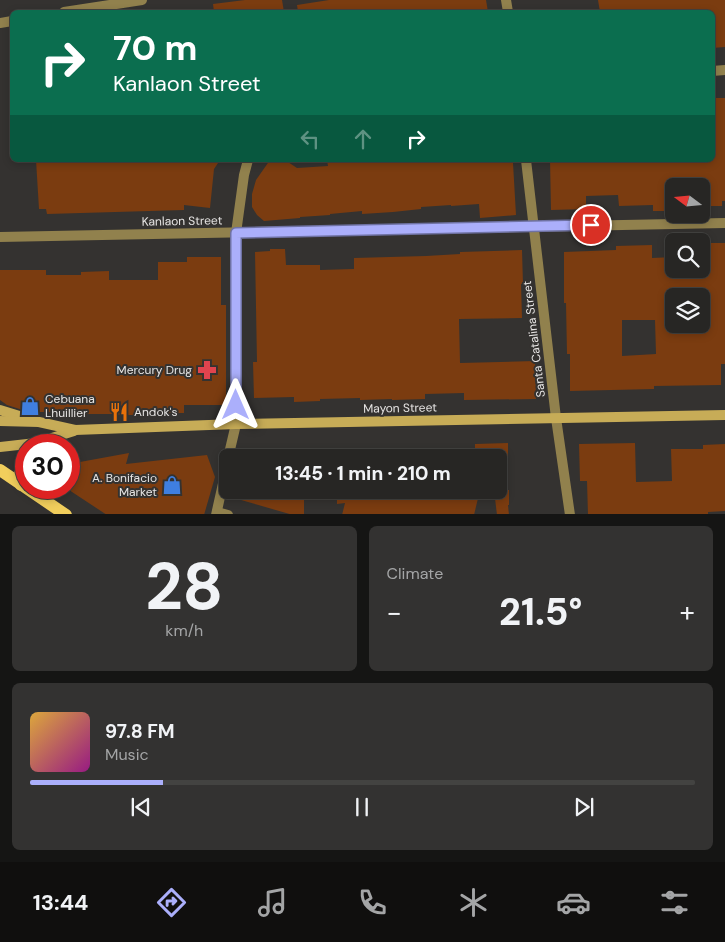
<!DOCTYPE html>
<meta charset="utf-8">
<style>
body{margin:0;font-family:"DM Sans",sans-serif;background:#333231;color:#f1f3f6;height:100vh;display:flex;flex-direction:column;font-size:19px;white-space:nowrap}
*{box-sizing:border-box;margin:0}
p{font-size:16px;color:#a4a5a6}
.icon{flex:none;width:28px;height:28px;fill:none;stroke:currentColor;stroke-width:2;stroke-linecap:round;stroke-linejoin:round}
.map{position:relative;height:514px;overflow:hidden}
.panel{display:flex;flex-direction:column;gap:12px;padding:12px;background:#151514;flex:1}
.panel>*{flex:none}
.guide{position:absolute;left:10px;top:10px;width:705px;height:152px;border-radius:8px;box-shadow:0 2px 8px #0003,0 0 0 1px #434341;background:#0b6e4f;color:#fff;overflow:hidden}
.needle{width:32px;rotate:286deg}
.buttons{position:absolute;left:665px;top:178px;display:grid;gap:10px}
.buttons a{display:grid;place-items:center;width:45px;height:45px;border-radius:8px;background:#272624;box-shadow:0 2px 8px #0003,0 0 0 1px #434341;font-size:25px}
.speed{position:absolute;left:15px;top:434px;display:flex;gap:10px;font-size:25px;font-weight:700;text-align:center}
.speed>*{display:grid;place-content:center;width:65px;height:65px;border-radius:50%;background:#272624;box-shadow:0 2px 8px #0003,0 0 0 1px #434341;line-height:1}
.speed .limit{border:8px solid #d22;background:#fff;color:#111}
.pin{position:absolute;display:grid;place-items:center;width:42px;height:42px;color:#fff;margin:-21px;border:2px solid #fff;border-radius:50%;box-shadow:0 1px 5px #0007}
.me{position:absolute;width:55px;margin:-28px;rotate:0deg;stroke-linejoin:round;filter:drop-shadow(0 0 4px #0008)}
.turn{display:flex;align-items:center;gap:18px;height:105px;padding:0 20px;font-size:22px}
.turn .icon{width:65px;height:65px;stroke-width:2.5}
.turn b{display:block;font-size:35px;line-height:42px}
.lanes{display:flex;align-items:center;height:48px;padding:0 20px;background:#0003;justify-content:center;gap:25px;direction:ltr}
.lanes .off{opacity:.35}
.big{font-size:38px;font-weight:800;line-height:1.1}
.panel .tile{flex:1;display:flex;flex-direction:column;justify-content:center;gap:8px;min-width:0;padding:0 18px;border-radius:8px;background:#333231}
.panel .dial{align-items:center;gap:0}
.dial b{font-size:65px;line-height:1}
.song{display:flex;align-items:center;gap:15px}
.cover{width:60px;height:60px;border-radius:8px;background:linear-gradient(135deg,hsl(40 70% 55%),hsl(310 70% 35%))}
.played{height:5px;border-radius:2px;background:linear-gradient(90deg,#abaffb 20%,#434341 20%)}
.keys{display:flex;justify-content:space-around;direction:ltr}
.heat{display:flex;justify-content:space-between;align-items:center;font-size:28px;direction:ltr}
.panel .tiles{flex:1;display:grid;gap:12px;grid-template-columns:1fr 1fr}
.tile:last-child{grid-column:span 2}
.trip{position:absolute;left:219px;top:449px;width:288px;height:50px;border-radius:8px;background:#272624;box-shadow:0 2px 8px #0003,0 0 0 1px #434341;font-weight:800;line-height:50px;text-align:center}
.tab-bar{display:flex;height:80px;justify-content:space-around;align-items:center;background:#100f0e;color:#a4a5a6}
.tab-bar .icon{width:35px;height:35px}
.tab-bar .on{color:#abaffb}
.tab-bar b{font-size:22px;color:#f1f3f6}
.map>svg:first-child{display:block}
.building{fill:#7b3c10;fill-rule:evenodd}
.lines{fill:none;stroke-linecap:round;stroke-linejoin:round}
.street{stroke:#91814d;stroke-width:10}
.secondary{stroke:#c7ac57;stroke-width:10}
.primary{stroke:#f1ce5c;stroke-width:12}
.route-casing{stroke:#6f72a3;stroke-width:12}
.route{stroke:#abaffb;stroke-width:9}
.labels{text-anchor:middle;stroke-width:4;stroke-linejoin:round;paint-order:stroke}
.street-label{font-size:12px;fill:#e7e5e4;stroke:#343230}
.poi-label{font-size:12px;fill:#e7e5e4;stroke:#343230;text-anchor:end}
</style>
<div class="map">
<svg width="725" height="515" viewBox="0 0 725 515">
<rect width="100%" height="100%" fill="#343230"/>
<g class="building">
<path d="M245,0H282L284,12H214L213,4Z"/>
<path d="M329,0H486L488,12H298L297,5Z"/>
<path d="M598,0H725V47L712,48V12H600Z"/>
<path d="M712,98H725V201H722V206H701V186H674V211H653V205L619,206L618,195L586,196V209L551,210L550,160H712Z"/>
<path d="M36,160H220L214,169L210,208L184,205V210L47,214L46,209H39Z"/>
<path d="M270,160H285L297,168L328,166L327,160H511V163H513L516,215L480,218L479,204L451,206V205L421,207V209L393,212L362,214V211L330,214V215L300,217V218L264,221L257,215L252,207V194L256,180Z"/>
<path d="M701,243H725V364H721V385L654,386V389L570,391V354H567L566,303H564V252L616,250V246L652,245V258L674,257V269H701ZM674,296H701V324H674ZM622,320H655L656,354L622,356Z"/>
<path d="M270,249H285L286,265H320V270L354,269V258L426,256L460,254V252L522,250L523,284H521L522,318L459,319L460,363L535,361L536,399L464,400V393L425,394V399L392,400V399L360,400V398L320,399V401L294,402V397L254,398L253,362H257L255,252L270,251Z"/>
<path d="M187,257H221V305H226V405H184V413H152V415H117V414H84V412H29L7,405L0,400V270H46V275H81V272L109,271V280H158V262H187Z"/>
<path d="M508,443V458H491L490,450L488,458H475V444Z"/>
<path d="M635,443L636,482L672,481L671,449H703V445L725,444V511L708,512V515H588L587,481H580L579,444Z"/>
<path d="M129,453L126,464L207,455L215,477L204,515H107L69,490V464Z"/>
<path d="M229,490H304V515H293L227,496Z"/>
<path d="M337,490H480L474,515H342L345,503L337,504Z"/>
<path d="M494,490H509V505H508L509,515H497Z"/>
</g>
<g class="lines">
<g class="street">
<path d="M506,0L508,12"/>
<path d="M64,12L142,0"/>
<path d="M0,23L12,21"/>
<path d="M712,71L725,70"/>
<path d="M526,160L556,418L570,515"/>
<path d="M0,237L725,223"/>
<path d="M228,458L236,424V233L244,175L248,160"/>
<path d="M217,512L228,515"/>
<path d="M216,515L228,461"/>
</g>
<g class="secondary">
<path d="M0,410L26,418"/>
<path d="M0,421L39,422L75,430L236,424L725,415"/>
<path d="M0,447L36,443L74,431"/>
</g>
<g class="primary">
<path d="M35,445L36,443"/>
<path d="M0,470L66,515"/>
<path d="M21,485L20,474L26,457"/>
</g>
</g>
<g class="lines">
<g class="route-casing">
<path id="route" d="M236,405V233L591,225"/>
</g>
<use href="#route" class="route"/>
</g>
<defs>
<g id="pharmacy-bare" transform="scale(1.5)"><path d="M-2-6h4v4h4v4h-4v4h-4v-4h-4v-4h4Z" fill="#e0444e" stroke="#343230" stroke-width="2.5" paint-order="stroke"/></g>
<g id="shop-bare" transform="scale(1.5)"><path d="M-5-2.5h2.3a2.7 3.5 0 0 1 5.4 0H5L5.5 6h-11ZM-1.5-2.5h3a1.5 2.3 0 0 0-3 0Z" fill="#3f7fe0" stroke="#343230" stroke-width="2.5" paint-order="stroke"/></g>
<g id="restaurant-bare" transform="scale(1.5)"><path d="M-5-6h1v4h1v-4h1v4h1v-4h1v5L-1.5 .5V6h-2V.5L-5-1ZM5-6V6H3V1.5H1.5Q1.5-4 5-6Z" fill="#e8710a" stroke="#343230" stroke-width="2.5" paint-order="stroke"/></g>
</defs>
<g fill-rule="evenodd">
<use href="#pharmacy-bare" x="207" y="370"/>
<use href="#shop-bare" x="30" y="406"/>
<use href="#restaurant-bare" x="119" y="412"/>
<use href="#shop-bare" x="172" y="485"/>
</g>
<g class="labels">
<g class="street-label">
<text transform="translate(182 221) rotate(-1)" y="4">Kanlaon Street</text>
<text transform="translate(534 339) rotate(-97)" y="4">Santa Catalina Street</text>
<text transform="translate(400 408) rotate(-1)" y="4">Mayon Street</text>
</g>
<g class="poi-label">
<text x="192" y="374">Mercury Drug</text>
<text x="45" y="403" text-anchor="start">Cebuana<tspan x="45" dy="14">Lhuillier</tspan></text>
<text x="134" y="416" text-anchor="start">Andok's</text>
<text x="157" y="482">A. Bonifacio<tspan x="157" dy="14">Market</tspan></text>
</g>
</g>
</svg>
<div class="buttons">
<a><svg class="needle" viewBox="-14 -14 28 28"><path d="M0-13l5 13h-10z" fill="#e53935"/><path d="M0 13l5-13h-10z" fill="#a4a5a6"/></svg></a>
<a><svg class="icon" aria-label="search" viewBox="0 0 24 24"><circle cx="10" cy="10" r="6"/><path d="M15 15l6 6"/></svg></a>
<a><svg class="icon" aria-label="layers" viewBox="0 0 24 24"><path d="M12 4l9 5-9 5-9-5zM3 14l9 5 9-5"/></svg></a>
</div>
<div class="speed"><div class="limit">30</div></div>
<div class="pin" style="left:591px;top:225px;background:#d93025"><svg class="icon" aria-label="arrive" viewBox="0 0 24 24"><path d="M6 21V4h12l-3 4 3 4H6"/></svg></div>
<svg class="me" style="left:236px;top:405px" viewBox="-20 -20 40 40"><path d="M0-17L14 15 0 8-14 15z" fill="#abaffb" stroke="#fff" stroke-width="4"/></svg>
<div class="trip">13:45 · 1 min · 210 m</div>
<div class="guide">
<div class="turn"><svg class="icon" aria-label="right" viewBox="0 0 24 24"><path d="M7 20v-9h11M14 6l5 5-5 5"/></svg><div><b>70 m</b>Kanlaon Street</div></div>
<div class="lanes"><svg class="icon off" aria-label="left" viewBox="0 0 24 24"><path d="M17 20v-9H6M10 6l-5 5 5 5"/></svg><svg class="icon off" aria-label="ahead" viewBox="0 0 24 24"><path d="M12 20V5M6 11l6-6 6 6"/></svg><svg class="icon" aria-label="right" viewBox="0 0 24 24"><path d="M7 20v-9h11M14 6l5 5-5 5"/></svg></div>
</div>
</div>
<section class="panel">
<div class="tiles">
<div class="tile dial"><b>28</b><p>km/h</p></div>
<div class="tile"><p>Climate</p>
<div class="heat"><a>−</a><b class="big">21.5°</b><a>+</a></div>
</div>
<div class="tile">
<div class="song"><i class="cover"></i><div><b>97.8 FM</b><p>Music</p></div></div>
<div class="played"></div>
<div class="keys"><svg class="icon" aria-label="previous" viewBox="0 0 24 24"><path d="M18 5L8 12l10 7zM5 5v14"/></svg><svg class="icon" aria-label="pause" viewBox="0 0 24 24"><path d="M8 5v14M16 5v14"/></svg><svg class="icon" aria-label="next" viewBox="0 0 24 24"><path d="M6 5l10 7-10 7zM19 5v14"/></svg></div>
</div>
</div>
</section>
<nav class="tab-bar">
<b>13:44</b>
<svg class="icon on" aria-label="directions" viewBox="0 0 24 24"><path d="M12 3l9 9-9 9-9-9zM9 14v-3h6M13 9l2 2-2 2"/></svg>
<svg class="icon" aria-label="music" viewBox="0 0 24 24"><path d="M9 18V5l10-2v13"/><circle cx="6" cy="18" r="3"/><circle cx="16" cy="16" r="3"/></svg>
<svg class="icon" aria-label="phone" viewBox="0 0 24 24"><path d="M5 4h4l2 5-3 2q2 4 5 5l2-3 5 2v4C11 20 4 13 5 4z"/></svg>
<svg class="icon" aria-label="climate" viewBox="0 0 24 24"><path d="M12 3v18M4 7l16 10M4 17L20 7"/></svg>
<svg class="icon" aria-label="car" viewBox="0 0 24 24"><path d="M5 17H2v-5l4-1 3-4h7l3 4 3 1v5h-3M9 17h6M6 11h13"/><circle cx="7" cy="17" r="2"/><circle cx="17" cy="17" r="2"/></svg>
<svg class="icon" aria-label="filters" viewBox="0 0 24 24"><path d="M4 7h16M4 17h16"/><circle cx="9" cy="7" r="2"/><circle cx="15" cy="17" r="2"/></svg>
</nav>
